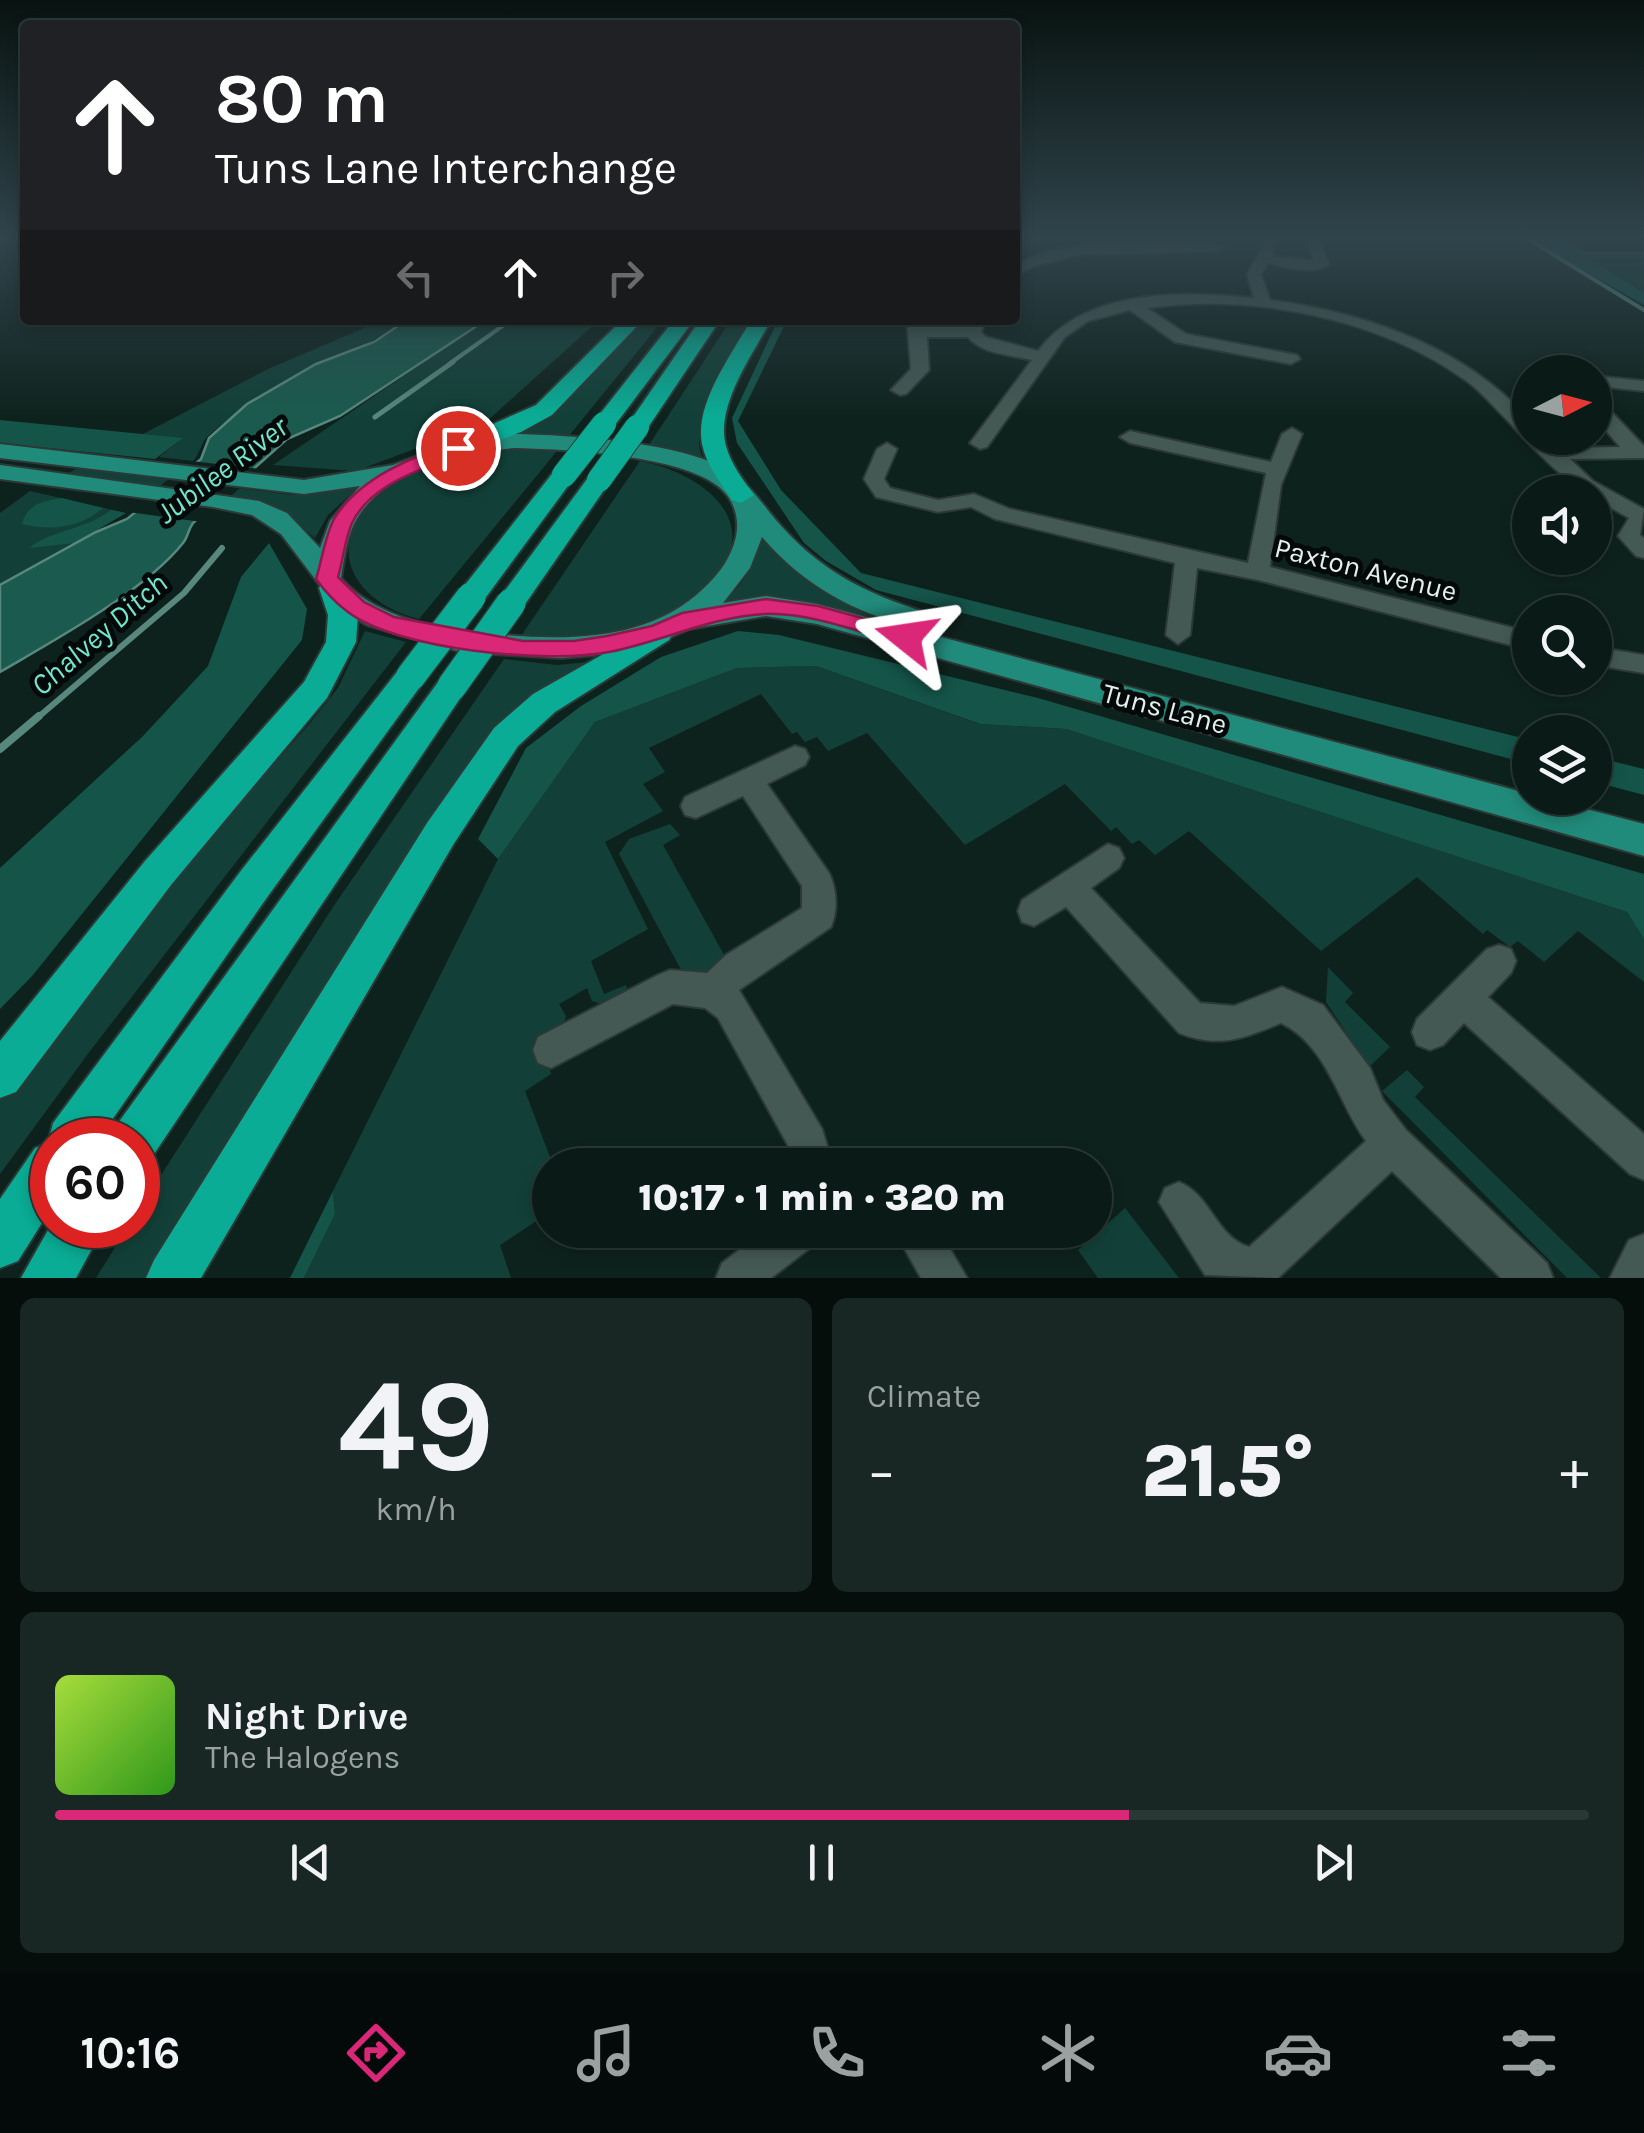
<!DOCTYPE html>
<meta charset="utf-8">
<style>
body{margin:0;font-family:Karla,sans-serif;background:#182723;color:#f1f3f6;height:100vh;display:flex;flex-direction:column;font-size:38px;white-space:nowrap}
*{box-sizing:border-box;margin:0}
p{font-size:32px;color:#99a1a1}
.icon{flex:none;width:55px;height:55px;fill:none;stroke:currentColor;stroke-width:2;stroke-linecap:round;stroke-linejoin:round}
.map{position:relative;height:1278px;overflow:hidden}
.side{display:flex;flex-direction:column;gap:20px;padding:20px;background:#060e0c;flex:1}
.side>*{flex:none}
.guide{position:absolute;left:20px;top:20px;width:1000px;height:305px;border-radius:10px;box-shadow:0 5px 15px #0003,0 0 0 2px #2a3835;background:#202124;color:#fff;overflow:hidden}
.needle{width:65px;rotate:84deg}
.controls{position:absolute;left:1512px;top:355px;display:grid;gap:20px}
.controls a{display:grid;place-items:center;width:100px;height:100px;border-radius:50%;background:#0a1a16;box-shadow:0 5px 15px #0003,0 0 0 2px #2a3835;font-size:50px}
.speed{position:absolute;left:30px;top:1118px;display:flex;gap:20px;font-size:50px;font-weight:700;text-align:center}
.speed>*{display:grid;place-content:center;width:130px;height:130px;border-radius:50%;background:#0a1a16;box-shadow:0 5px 15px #0003,0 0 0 2px #2a3835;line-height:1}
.speed .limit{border:15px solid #d22;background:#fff;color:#111}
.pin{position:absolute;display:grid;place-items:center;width:85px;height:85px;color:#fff;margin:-42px;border:5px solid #fff;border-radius:50%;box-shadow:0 2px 10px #0007}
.me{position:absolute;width:110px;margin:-55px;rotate:285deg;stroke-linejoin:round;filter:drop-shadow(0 0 8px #0008)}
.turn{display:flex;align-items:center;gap:35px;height:210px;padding:0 30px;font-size:45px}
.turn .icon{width:130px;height:130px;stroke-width:2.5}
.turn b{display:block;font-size:70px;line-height:85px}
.lanes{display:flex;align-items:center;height:95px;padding:0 30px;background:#0003;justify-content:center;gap:50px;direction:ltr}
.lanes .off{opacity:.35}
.big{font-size:75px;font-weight:800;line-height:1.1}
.side .widget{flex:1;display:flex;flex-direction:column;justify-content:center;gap:15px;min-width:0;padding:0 35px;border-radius:15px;background:#182723}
.side .dial{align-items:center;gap:0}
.dial b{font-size:130px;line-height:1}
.song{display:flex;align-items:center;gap:30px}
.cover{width:120px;height:120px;border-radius:15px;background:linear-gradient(135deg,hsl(80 70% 55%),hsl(110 70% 35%))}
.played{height:10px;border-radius:5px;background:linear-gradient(90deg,#db2777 70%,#2a3835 70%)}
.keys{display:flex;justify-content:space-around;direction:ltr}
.heat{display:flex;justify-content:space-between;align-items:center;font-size:55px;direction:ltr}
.side .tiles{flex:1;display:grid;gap:20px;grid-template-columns:1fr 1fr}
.widget:last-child{grid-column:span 2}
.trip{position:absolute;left:532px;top:1148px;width:580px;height:100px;border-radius:50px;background:#0a1a16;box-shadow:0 5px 15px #0003,0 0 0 2px #2a3835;font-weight:800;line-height:100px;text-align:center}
.tab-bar{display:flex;height:160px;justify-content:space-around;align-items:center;background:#040a09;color:#99a1a1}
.tab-bar .icon{width:70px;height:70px}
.tab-bar .selected{color:#db2777}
.tab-bar b{font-size:45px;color:#f1f3f6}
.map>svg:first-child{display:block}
.green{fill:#124038}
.forest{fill:#145449}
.water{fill:#1b5a4e;stroke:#57877d;stroke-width:2.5}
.pier{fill:#0e221d}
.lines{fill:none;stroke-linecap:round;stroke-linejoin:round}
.stream-far3{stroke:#57877d;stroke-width:4}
.stream-far2{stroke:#57877d;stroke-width:5}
.stream-far1{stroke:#57877d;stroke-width:6}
.stream{stroke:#57877d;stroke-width:8}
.minor-casing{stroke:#2d3936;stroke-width:4}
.major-casing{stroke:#2d3936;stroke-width:4}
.highway-casing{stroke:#2d3936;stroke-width:4}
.minor{fill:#445954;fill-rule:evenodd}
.major{fill:#218b7b;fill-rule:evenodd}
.highway{fill:#0aac95;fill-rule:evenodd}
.highway-bridge-far1-casing{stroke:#2d3936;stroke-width:26;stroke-linecap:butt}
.highway-bridge-casing{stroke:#2d3936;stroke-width:32;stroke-linecap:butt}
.highway-bridge-far1{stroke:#0aac95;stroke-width:24}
.highway-bridge{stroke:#0aac95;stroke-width:29}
.route{fill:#db2777;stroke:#8e194d;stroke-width:2.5}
.labels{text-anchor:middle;stroke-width:10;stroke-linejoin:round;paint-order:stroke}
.street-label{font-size:28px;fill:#e3efec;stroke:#030908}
.water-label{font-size:30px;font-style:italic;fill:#70e6ce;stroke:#030908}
</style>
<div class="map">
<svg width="1644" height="1278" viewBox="0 0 1644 1278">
<rect width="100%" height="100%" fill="#0e221d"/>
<g class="green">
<path d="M1590,258H1644V293Z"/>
<path d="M383,320H407C343,362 266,384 208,436C201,442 200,454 193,461L159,457L178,442L139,436L268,369Z"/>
<path d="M486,320H599L486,422L356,471L273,465Z"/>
<path d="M641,320H663L568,437L511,433Z"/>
<path d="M731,320H753C734,356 682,424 705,462L647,448Z"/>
<path d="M503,448L557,451L419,619C346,600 320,537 388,488C421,464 463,454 503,448Z"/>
<path d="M640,461C708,474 772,529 702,590C655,631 581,645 521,636Z"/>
<path d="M77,468L292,495L360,486L328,515L315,538L288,516L65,476Z"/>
<path d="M30,491L126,513L0,585V513Z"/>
<path d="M764,538C799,574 833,597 881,614L873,622L776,598L725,602C743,583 757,565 760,539Z"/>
<path d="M365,631L406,642L90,1051L0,1174V1096L178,874L310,723L338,688Z"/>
<path d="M504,659L557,665L588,662L542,691L147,1278H96L129,1225H138V1211L333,907Z"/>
<path d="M816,666L979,724L1066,729L1627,912L1644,939V982L1578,931L1544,962L1518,941L1510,947L1487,930L1483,934L1417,877L1321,951L1189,831L1155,855L1139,840L1132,844L1116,827L1111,831L1065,784L965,845L867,733L828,751L817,737L805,742L797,732L792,734L761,694L649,748L665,772L643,784L663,811L605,842L648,929L591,961L604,994L626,985L628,992L606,1005L592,1001L587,988L559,1004L566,1016L562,1029L541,1040L551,1074L525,1091L553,1165L550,1212L500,1245L511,1278H304L335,1214L333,1191L498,859L595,722L737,668Z"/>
<path d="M670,824L680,835L663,845L728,962L694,976L680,968L619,854L629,839Z"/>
<path d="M1328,967L1353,993L1345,1002L1390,1047L1369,1067L1326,1002Z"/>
<path d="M1407,1070L1424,1087L1415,1097L1601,1278H1567L1382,1091Z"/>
<path d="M1125,1208L1179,1278H1098L1078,1250Z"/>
</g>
<g class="forest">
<path d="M1527,238H1562L1585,251H1644V258L1591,259L1644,293V305Z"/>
<path d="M778,320H787L738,421L781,490L861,573L1530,740V764L876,590L826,561L804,543L737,443L732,418Z"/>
<path d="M0,420L183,438L155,459L0,443Z"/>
<path d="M62,498L103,508C80,528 51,531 22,524C27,504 43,501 62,498Z"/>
<path d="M111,510L126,513L75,543L29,548C53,529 86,530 111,510Z"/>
<path d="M269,543L307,609L302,640L33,975L0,1009V868L143,736L208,666L241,577Z"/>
<path d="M738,631L779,635L1038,698L1644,874V939L1627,912L1066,729L980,724L816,666L737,668L595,722L498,859L478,839L526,748L581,706L661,657Z"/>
<path d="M1595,757L1644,769V795L1595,782Z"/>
<path d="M333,1191L335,1214L304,1278H290Z"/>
</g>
<path class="water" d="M407,320H486L340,416L287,439L193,523C188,530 188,537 183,543C145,591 53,641 0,672V585L96,532L127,519L201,459L209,438L247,404L316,364L374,342Z"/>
<path class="pier" d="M191,461L261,469L202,522L128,512Z"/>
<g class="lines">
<g class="stream-far3">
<path d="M1526,238L1644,310"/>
<path d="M449,364L511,320"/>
</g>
<path class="stream-far2" d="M375,417L453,362"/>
<path class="stream-far1" d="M36,719L184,593L222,548"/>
<path class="stream" d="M0,749L39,716"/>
<g class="minor-casing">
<g id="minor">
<path d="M1262,238H1276L1272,256L1313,260L1305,238H1319L1329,265C1313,275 1286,268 1268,263L1261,274L1270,300C1366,313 1463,346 1530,420V438H1546L1557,448L1620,447L1595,418V400L1602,402L1644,446V458L1570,459L1593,481L1644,509L1640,535L1644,538V558L1636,556L1618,536L1629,518L1595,499V492C1563,492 1500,406 1468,382C1381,318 1253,293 1147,308L1186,334L1297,355L1300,359L1291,364L1175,342L1130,310L1088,321L1065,337L987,447L980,449L970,443L1032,360C1011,355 982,354 968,337H927L929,370L906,394L900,395L891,390L911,369L907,320H923L925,327H967L970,320H986L981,332L986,337L1038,351C1085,288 1182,291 1254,298L1247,274L1260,252Z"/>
<path d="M1199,242L1225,247L1218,251L1079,255L1034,266L1015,276V266C1059,237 1147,241 1199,242Z"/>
<path d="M1595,376L1644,381V391L1595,386Z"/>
<path d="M1292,428L1302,434L1281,485L1270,567L1530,632V650L1258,580L1197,568L1190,635L1178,644L1166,635L1175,563L995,519L971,507L938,512L876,497L864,479L877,449L887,443L897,449L884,479L890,488L938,500L974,494L1010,509L1248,563L1266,473L1130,443L1120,437L1130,431L1271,462L1282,434Z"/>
<path d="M1595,647L1644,655V673L1595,665Z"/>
<path d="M795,746L805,749L809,757L805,765L767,784L829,873C837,889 838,911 831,927L739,990L822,1129L833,1165H793L790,1149L718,1018L705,1008L673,1004L551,1068L538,1063L533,1050L538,1037L658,975L670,970L707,973L726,955L802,908V886L743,796L696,818L685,815L681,806L685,797Z"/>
<path d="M1108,844L1119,848L1124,858L1119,868L1091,888L1200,1003L1234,1006L1282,987L1323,1005L1370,1068L1383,1100L1406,1130L1547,1263L1553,1278H1501L1392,1171L1278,1278L1205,1275L1159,1202L1165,1188L1179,1182C1211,1195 1216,1237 1249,1247L1366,1141C1338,1103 1327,1045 1281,1023C1244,1038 1219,1049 1179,1033L1066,907L1034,926L1022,922L1018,911L1022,900Z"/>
<path d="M1499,945L1511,949L1516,961L1511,973L1488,997L1644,1134V1180L1630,1174L1464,1023L1443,1045L1430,1050L1417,1045L1412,1032L1417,1019L1487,949Z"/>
<path d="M765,1230H820L814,1245L771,1278H716L722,1263Z"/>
<path d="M894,1230H939L967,1278H921Z"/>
<path d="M1644,1234V1278H1610L1629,1240Z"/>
</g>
</g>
<g class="major-casing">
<path id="major" d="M514,434C570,435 685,442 731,472C752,486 766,510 783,528C823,572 869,595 925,612L930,619L925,626L915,629C853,611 805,587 762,537L750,568L723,603L766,596L817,604L1530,794V798H1544L1644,824V856L817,624L766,616L689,629L659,642L608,654L561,658L462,652L367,625L337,608L281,534L252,515L213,507L0,479V465L259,501L287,513L320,548L330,521L360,486L304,494L0,458V444L304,480L393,465L456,442ZM514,448C565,449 674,455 715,484C733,496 740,516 736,537C731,558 719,574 704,588C644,647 549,640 472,632C427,627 372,614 341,578C344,560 346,541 354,524C382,469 459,453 514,448Z"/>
</g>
<g class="highway-casing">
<g id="highway">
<path d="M622,320H643L552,415L521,432L466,453H450L446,448L450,443L536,405Z"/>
<path d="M674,320H694L612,429H596L593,424L596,419Z"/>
<path d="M700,320H720L645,432H629L626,427Z"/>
<path d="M751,320H771C753,354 715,406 726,446C731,464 743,480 754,495L741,503L732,500C721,483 706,465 702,444C694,404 732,354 751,320Z"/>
<path d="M564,468L576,475L481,604H461L457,597L461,590L555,470Z"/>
<path d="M599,473L611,480L521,610H501L497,603L501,596L590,475Z"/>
<path d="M333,579L343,581L358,615L356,642L327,698L171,885L16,1092L0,1098V1041L145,861L304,682L326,642L328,615L319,588L323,581Z"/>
<path d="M658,623L669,626L673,633L669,640L555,712L518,746L453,845L201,1278H146L154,1260L427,823L494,728L533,694Z"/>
<path d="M411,664L422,668L427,676L422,684L268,896L98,1140H52V1207L18,1261L0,1268V1199L35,1148L48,1143L53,1123L240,872L400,668Z"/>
<path d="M452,674L463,678L468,686L463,694L152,1157L138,1162V1140H112L118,1123L441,678Z"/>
<path d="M52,1223L105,1225L76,1278H21Z"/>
</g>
</g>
<use href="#minor" class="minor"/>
<use href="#major" class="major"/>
<use href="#highway" class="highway"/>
<g class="highway-bridge-far1-casing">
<g id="highway-bridge-far1">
<path d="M564,475L604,424"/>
<path d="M599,480L637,427"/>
</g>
</g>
<g class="highway-bridge-casing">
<g id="highway-bridge">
<path d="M411,676L471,597"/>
<path d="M452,686L511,603"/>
</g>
</g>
<use href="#highway-bridge-far1" class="highway-bridge-far1"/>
<use href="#highway-bridge" class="highway-bridge"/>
</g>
<linearGradient id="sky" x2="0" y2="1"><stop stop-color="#081310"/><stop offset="0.57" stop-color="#30444c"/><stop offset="1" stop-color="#30444c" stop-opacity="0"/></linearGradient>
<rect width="1644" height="417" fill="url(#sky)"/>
<path class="route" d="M458,443L467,448L464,452C426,468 372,482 352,523C345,539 343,560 338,577L364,602L394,617L523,641H574L607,636L652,626L682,613L766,599L818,606L914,632L917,637L906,645C862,633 810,612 764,614C710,617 661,642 609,652C548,664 398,650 348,612C337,604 324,590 316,579C322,560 325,536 334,519C359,478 414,455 458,443Z"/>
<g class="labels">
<g class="street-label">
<text transform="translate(1366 569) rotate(14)" y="10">Paxton Avenue</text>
<text transform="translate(1165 708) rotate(15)" y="10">Tuns Lane</text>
</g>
<g class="water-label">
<text transform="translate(222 470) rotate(-37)" y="10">Jubilee River</text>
<text transform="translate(99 634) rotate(-41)" y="10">Chalvey Ditch</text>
</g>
</g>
</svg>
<div class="controls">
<a><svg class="needle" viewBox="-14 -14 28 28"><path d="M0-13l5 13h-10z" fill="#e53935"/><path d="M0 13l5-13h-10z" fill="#99a1a1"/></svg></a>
<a><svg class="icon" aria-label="sound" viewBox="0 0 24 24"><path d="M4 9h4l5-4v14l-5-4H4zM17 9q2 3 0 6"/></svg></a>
<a><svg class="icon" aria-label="search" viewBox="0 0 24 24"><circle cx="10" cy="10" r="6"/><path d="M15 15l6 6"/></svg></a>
<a><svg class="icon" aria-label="layers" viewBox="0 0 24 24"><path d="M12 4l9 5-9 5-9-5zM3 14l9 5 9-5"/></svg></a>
</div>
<div class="speed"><div class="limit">60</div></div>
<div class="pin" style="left:458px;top:448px;background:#d93025"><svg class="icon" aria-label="arrive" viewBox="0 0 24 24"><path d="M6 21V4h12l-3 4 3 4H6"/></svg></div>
<svg class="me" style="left:906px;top:637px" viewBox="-20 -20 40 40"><path d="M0-17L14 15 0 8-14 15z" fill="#db2777" stroke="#fff" stroke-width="4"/></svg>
<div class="trip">10:17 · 1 min · 320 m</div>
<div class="guide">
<div class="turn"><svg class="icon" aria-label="ahead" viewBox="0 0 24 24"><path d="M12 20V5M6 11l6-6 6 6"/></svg><div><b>80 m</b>Tuns Lane Interchange</div></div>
<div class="lanes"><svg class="icon off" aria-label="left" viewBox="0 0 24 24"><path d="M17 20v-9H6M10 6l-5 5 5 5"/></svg><svg class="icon" aria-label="ahead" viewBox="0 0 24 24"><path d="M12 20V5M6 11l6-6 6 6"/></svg><svg class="icon off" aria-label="right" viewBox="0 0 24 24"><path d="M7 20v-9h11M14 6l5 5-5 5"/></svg></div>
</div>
</div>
<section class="side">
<div class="tiles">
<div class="widget dial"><b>49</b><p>km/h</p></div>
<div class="widget"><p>Climate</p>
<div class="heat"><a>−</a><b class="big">21.5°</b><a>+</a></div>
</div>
<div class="widget">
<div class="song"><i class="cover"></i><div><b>Night Drive</b><p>The Halogens</p></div></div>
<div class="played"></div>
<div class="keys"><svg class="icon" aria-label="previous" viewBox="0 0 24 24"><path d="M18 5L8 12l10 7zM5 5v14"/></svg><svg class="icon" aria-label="pause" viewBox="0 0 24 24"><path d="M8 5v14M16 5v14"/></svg><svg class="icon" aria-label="next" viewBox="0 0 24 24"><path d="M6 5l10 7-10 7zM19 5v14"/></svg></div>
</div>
</div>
</section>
<nav class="tab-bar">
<b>10:16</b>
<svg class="icon selected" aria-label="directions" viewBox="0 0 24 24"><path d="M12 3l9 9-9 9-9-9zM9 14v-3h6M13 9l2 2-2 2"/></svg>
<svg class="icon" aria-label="music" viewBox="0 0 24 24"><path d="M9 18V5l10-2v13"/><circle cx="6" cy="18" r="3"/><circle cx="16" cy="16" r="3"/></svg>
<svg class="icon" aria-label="phone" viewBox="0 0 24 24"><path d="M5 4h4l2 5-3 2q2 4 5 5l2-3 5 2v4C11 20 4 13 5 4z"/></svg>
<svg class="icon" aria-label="climate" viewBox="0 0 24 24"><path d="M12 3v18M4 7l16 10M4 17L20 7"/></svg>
<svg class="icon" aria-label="car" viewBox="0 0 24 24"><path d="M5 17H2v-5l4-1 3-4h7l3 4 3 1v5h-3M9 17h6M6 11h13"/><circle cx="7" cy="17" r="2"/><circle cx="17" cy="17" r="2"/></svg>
<svg class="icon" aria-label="filters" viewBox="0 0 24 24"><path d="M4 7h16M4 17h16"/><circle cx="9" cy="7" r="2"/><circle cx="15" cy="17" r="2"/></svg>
</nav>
